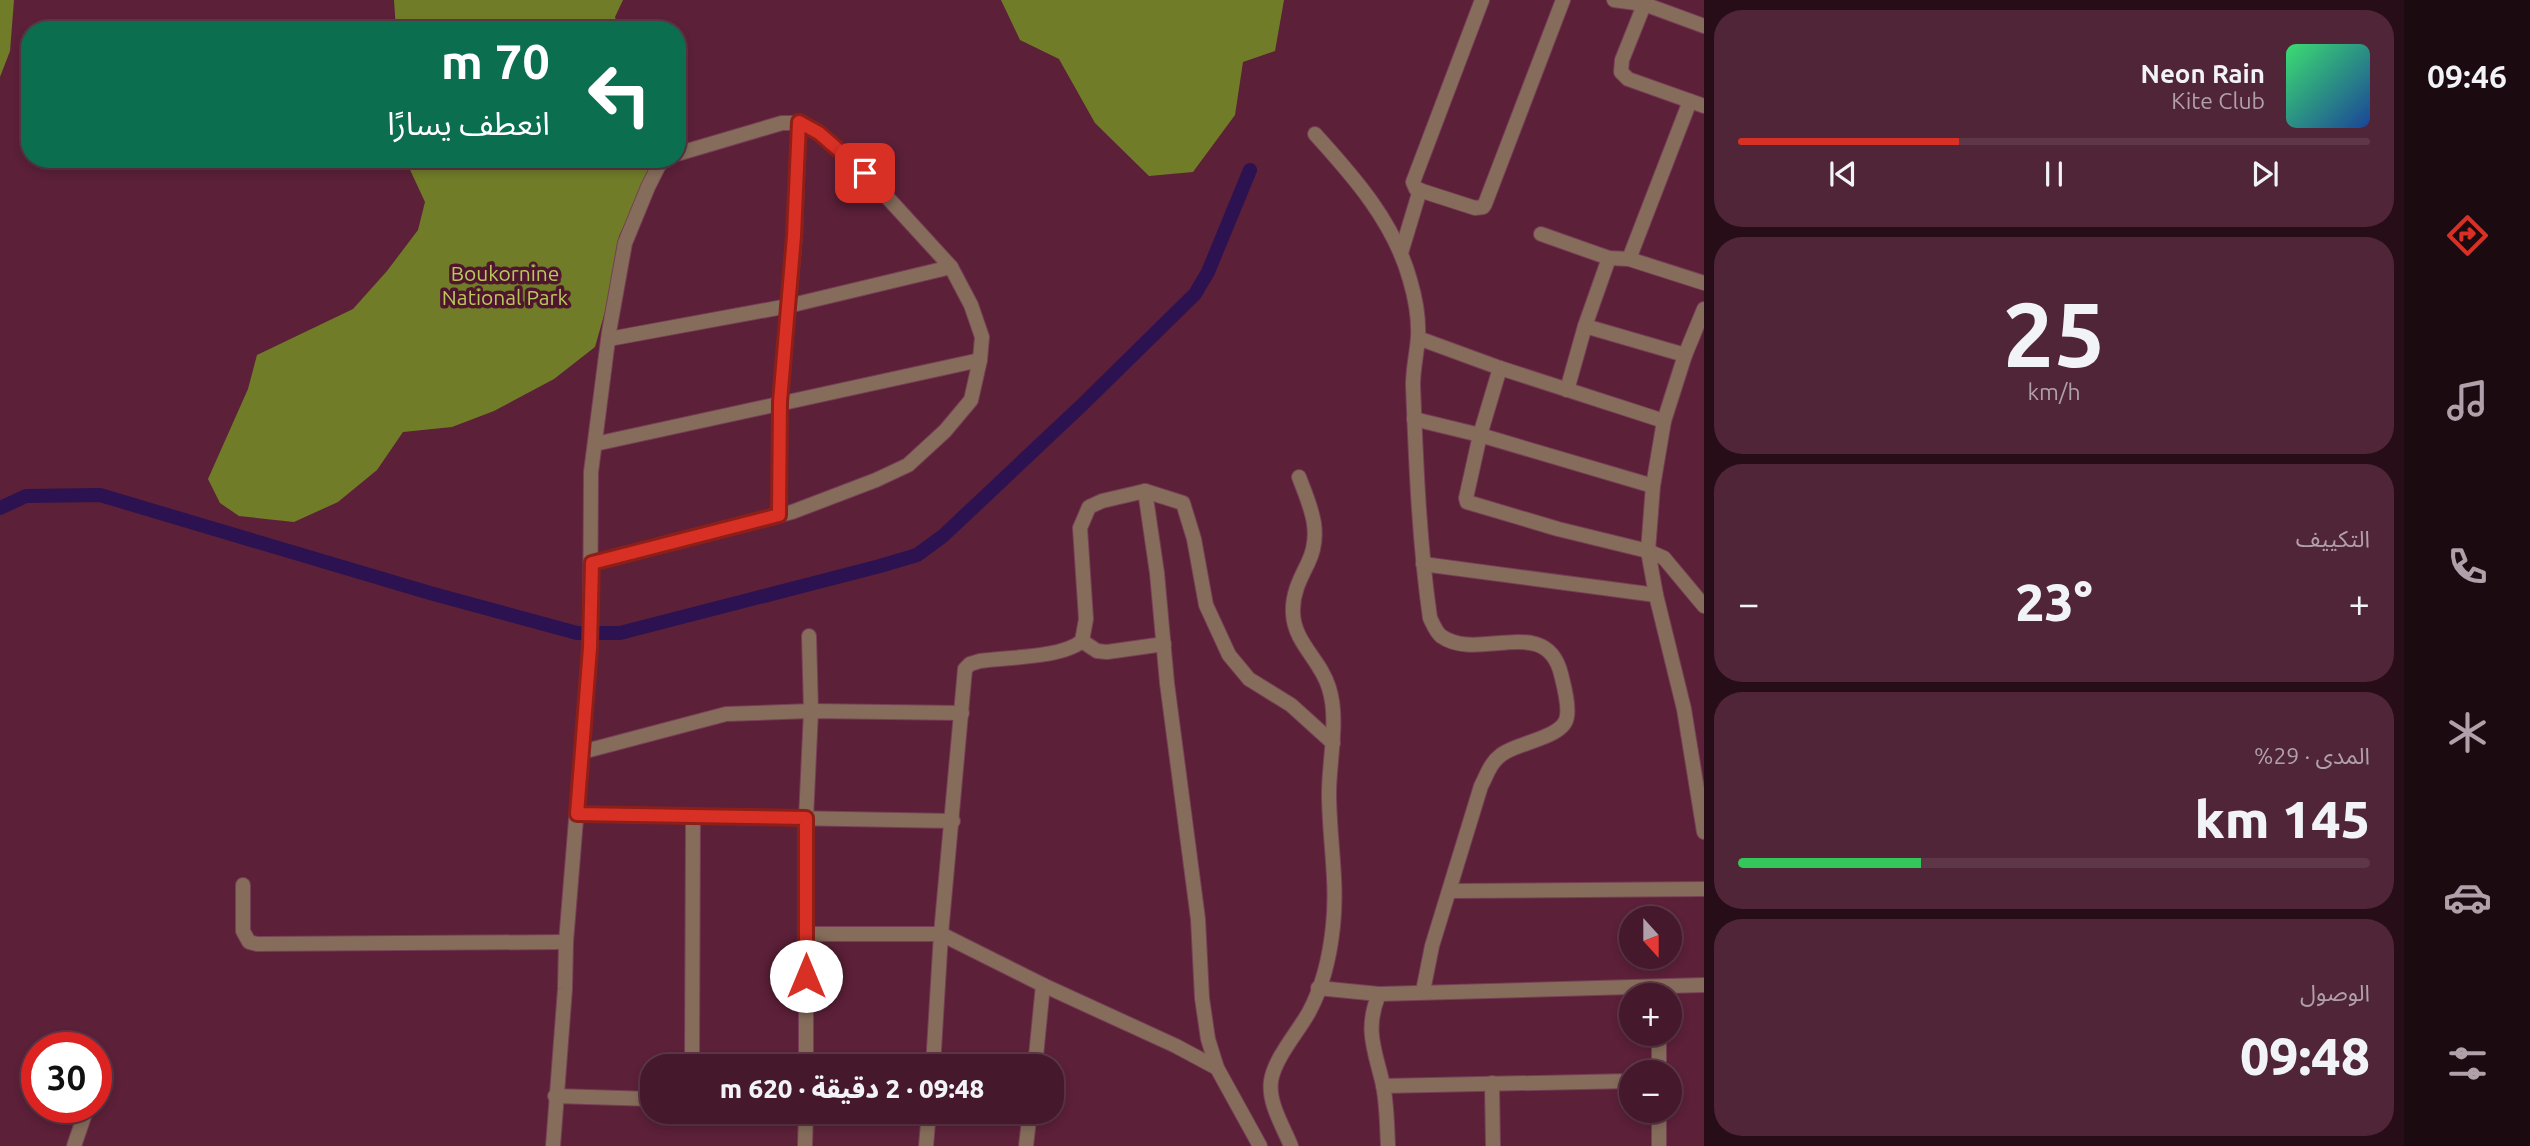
<!DOCTYPE html>
<html lang="ar">
<meta charset="utf-8">
<style>
body{margin:0;font-family:Ubuntu,"Noto Sans Arabic",sans-serif;background:#4f2537;color:#f1f3f6;direction:rtl;height:100vh;display:flex;flex-direction:column;font-size:26px;white-space:nowrap}
*{box-sizing:border-box;margin:0}
p{font-size:23px;color:#b0a0a9}
.icon{flex:none;width:38px;height:38px;fill:none;stroke:currentColor;stroke-width:2;stroke-linecap:round;stroke-linejoin:round}
.map{position:relative;flex:1;overflow:hidden;direction:ltr}
.details{display:flex;flex-direction:column;gap:10px;padding:10px;background:#260d18;width:700px}
.details>*{flex:none}
.hud{position:absolute;left:21px;top:21px;width:665px;height:147px;border-radius:28px;box-shadow:0 4px 10px #0003,0 0 0 2px #5d3747;direction:rtl;background:#0b6e4f;color:#fff;overflow:hidden}
.needle{width:46px;rotate:159deg}
.buttons{position:absolute;left:1619px;top:906px;display:grid;gap:14px}
.buttons a{display:grid;place-items:center;width:63px;height:63px;border-radius:50%;background:#45182b;box-shadow:0 4px 10px #0003,0 0 0 2px #5d3747;font-size:35px}
.speed{position:absolute;left:21px;top:1032px;display:flex;gap:14px;font-size:35px;font-weight:700;text-align:center}
.speed>*{display:grid;place-content:center;width:91px;height:91px;border-radius:50%;background:#45182b;box-shadow:0 4px 10px #0003,0 0 0 2px #5d3747;line-height:1}
.speed .limit{border:10px solid #d22;background:#fff;color:#111}
.pin{position:absolute;display:grid;place-items:center;width:60px;height:60px;color:#fff;margin:-30px;border-radius:14px;box-shadow:0 4px 10px #0006}
.me{position:absolute;width:77px;margin:-38px;rotate:0deg;stroke-linejoin:round;filter:drop-shadow(0 0 5px #0008)}
.turn{display:flex;align-items:center;gap:24px;height:147px;padding:0 21px;font-size:32px}
.turn .icon{width:91px;height:91px;stroke-width:2.5}
.turn b{display:block;font-size:49px;line-height:60px}
.big{font-size:52px;font-weight:800;line-height:1.1}
.details .tile{flex:1;display:flex;flex-direction:column;justify-content:center;gap:10px;min-width:0;padding:0 24px;border-radius:28px;background:#4f2537}
.details .dial{align-items:center;gap:0}
.dial b{font-size:91px;line-height:1}
.song{display:flex;align-items:center;gap:21px}
.cover{width:84px;height:84px;border-radius:10px;background:linear-gradient(135deg,hsl(140 70% 55%),hsl(220 70% 35%))}
.played{height:7px;border-radius:4px;background:linear-gradient(90deg,#d93025 35%,#5d3747 35%)}
.keys{display:flex;justify-content:space-around;direction:ltr}
.heat{display:flex;justify-content:space-between;align-items:center;font-size:38px;direction:ltr}
.charge{height:10px;border-radius:5px;background:linear-gradient(90deg,#34c759 29%,#5d3747 0)}
.trip{position:absolute;left:640px;top:1054px;width:424px;height:70px;border-radius:28px;background:#45182b;box-shadow:0 4px 10px #0003,0 0 0 2px #5d3747;font-weight:800;line-height:70px;text-align:center;direction:rtl}
main{display:flex;flex:1;min-height:0}
.tab-bar{display:flex;flex-direction:column;width:126px;justify-content:space-around;align-items:center;background:#1c0a11;color:#b0a0a9}
.tab-bar .icon{width:49px;height:49px}
.tab-bar .selected{color:#d93025}
.tab-bar b{font-size:32px;color:#f1f3f6}
.map>svg:first-child{display:block}
.forest{fill:#717c29}
.lines{fill:none;stroke-linecap:round;stroke-linejoin:round}
.canal{stroke:#2c1251;stroke-width:14}
.street-casing{stroke:#773f56;stroke-width:16}
.street{stroke:#866d5b;stroke-width:14}
.route-casing{stroke:#8d1f18;stroke-width:18}
.route{stroke:#d93025;stroke-width:12}
.labels{text-anchor:middle;stroke-width:7;stroke-linejoin:round;paint-order:stroke}
.park-label{font-size:21px;fill:#b8c95a;stroke:#50152f}
</style>
<main>
<nav class="tab-bar">
<b>09:46</b>
<svg class="icon selected" aria-label="directions" viewBox="0 0 24 24"><path d="M12 3l9 9-9 9-9-9zM9 14v-3h6M13 9l2 2-2 2"/></svg>
<svg class="icon" aria-label="music" viewBox="0 0 24 24"><path d="M9 18V5l10-2v13"/><circle cx="6" cy="18" r="3"/><circle cx="16" cy="16" r="3"/></svg>
<svg class="icon" aria-label="phone" viewBox="0 0 24 24"><path d="M5 4h4l2 5-3 2q2 4 5 5l2-3 5 2v4C11 20 4 13 5 4z"/></svg>
<svg class="icon" aria-label="climate" viewBox="0 0 24 24"><path d="M12 3v18M4 7l16 10M4 17L20 7"/></svg>
<svg class="icon" aria-label="car" viewBox="0 0 24 24"><path d="M5 17H2v-5l4-1 3-4h7l3 4 3 1v5h-3M9 17h6M6 11h13"/><circle cx="7" cy="17" r="2"/><circle cx="17" cy="17" r="2"/></svg>
<svg class="icon" aria-label="filters" viewBox="0 0 24 24"><path d="M4 7h16M4 17h16"/><circle cx="9" cy="7" r="2"/><circle cx="15" cy="17" r="2"/></svg>
</nav>
<section class="details">
<div class="tile">
<div class="song"><i class="cover"></i><div><b>Neon Rain</b><p>Kite Club</p></div></div>
<div class="played"></div>
<div class="keys"><svg class="icon" aria-label="previous" viewBox="0 0 24 24"><path d="M18 5L8 12l10 7zM5 5v14"/></svg><svg class="icon" aria-label="pause" viewBox="0 0 24 24"><path d="M8 5v14M16 5v14"/></svg><svg class="icon" aria-label="next" viewBox="0 0 24 24"><path d="M6 5l10 7-10 7zM19 5v14"/></svg></div>
</div>
<div class="tile dial"><b>25</b><p>km/h</p></div>
<div class="tile"><p>التكييف</p>
<div class="heat"><a>−</a><b class="big">23°</b><a>+</a></div>
</div>
<div class="tile"><p>المدى · 29%</p><b class="big">145 km</b><div class="charge"></div></div>
<div class="tile"><p>الوصول</p><b class="big">09:48</b></div>
</section>
<div class="map">
<svg width="1704" height="1146" viewBox="0 0 1704 1146">
<rect width="100%" height="100%" fill="#5c2039"/>
<g class="forest">
<path d="M0,0H14L10,51L0,77Z"/>
<path d="M394,0H623L615,17L619,30H396Z"/>
<path d="M1001,0H1284L1275,51L1243,62L1235,115L1193,172L1149,176L1095,123L1059,59L1020,40Z"/>
<path d="M405,159H651L642,191L619,236L612,287L595,347L554,379L494,411L452,427L403,432L377,470L338,502L294,522L239,516L220,503L208,479L248,389L257,355L353,309L387,271L418,230L425,202Z"/>
</g>
<g class="lines">
<path class="canal" d="M0,508L26,496L100,495L430,593L577,633H620L880,566L917,555L943,536L1082,405L1195,294L1208,272L1250,170"/>
<g class="street-casing">
<g id="street">
<path d="M1482,0L1413,182L1416,189L1475,208L1483,207L1485,204L1563,0"/>
<path d="M1614,0L1644,4L1704,26"/>
<path d="M1646,0L1622,60L1621,72L1628,79L1704,106"/>
<path d="M1315,134C1354,177 1394,222 1410,280C1415,297 1419,319 1418,337C1417,353 1413,368 1413,385C1416,463 1419,541 1430,618C1433,624 1436,632 1441,636C1478,663 1546,613 1561,674C1564,686 1569,704 1567,716C1565,738 1517,742 1501,755C1490,763 1487,775 1481,786L1432,946L1423,991"/>
<path d="M1541,234L1609,258L1629,259L1704,283"/>
<path d="M1401,253L1420,190"/>
<path d="M1629,259L1690,101"/>
<path d="M1704,309L1685,355L1664,421L1653,486L1648,551L1656,595L1684,709L1704,832"/>
<path d="M1585,326L1685,355"/>
<path d="M1418,338L1500,368L1664,421"/>
<path d="M609,339L788,306L951,267"/>
<path d="M1500,368L1480,435L1466,498L1467,502L1558,529L1648,551L1664,558L1704,606"/>
<path d="M1567,390L1585,326L1609,258"/>
<path d="M1414,419L1480,435L1653,486"/>
<path d="M595,444L980,360"/>
<path d="M1145,491L1157,573L1167,683L1198,919L1202,998L1208,1039L1217,1068"/>
<path d="M779,515L780,403L795,236L799,123"/>
<path d="M592,563L792,512L876,480L908,465L945,431L971,400L980,360L982,337L971,305L951,267L865,173L819,133L799,123H782L677,154"/>
<path d="M1423,564L1656,595"/>
<path d="M1082,641L1097,651L1107,652L1164,644"/>
<path d="M582,752L726,714L811,711L962,713"/>
<path d="M577,814L953,821"/>
<path d="M243,885V931L249,942L257,944L566,942"/>
<path d="M1450,891L1704,889"/>
<path d="M806,934H941L1043,985L1176,1046L1217,1068L1260,1146"/>
<path d="M1318,988L1379,994"/>
<path d="M692,1066L693,816"/>
<path d="M806,1066V818L811,711L809,636"/>
<path d="M933,1066L941,934L965,669L970,664L980,661C1007,657 1062,658 1082,641L1086,619L1080,528L1089,507L1102,501L1145,491L1183,503L1194,539L1206,605L1229,655L1249,679L1291,705L1333,743"/>
<path d="M1035,1066L1043,985"/>
<path d="M1659,1073V1034"/>
<path d="M96,1078L101,1065"/>
<path d="M1492,1083L1493,1146"/>
<path d="M1383,1086L1631,1081"/>
<path d="M555,1096L653,1099"/>
<path d="M1659,1111V1146"/>
<path d="M74,1146L87,1108"/>
<path d="M553,1146L565,989L566,942L590,648L591,472L609,332L625,243L648,187L659,165L666,159"/>
<path d="M805,1146L806,1111"/>
<path d="M926,1146L929,1111"/>
<path d="M1026,1146L1030,1111"/>
<path d="M1291,1146C1283,1126 1268,1103 1271,1081C1274,1059 1298,1032 1309,1012C1323,986 1330,955 1333,926C1338,881 1329,838 1329,793C1329,761 1339,719 1329,688C1321,660 1294,643 1293,613C1292,594 1300,579 1308,563C1323,532 1310,506 1299,477"/>
<path d="M1388,1146C1387,1126 1387,1105 1383,1085C1375,1050 1364,1030 1379,994L1704,985"/>
</g>
</g>
<use href="#street" class="street"/>
</g>
<g class="lines">
<g class="route-casing">
<path id="route" d="M806,976V818L577,814L590,648L592,563L779,515L780,402L794,236L799,122L819,133L865,173"/>
</g>
<use href="#route" class="route"/>
</g>
<g class="labels">
<g class="park-label">
<text x="505" y="281">Boukornine<tspan x="505" dy="24">National Park</tspan></text>
</g>
</g>
</svg>
<div class="buttons">
<a><svg class="needle" viewBox="-14 -14 28 28"><path d="M0-13l5 13h-10z" fill="#e53935"/><path d="M0 13l5-13h-10z" fill="#b0a0a9"/></svg></a>
<a>+</a>
<a>−</a>
</div>
<div class="speed"><div class="limit">30</div></div>
<div class="pin" style="left:865px;top:173px;background:#d93025"><svg class="icon" aria-label="arrive" viewBox="0 0 24 24"><path d="M6 21V4h12l-3 4 3 4H6"/></svg></div>
<svg class="me" style="left:806px;top:976px" viewBox="-20 -20 40 40"><circle r="19" fill="#fff"/><path d="M0-13L10 11 0 6-10 11z" fill="#d93025"/></svg>
<div class="trip">09:48 · 2 دقيقة · 620 m</div>
<div class="hud">
<div class="turn"><svg class="icon" aria-label="left" viewBox="0 0 24 24"><path d="M17 20v-9H6M10 6l-5 5 5 5"/></svg><div><b>70 m</b>انعطف يسارًا</div></div>
</div>
</div>
</main>
